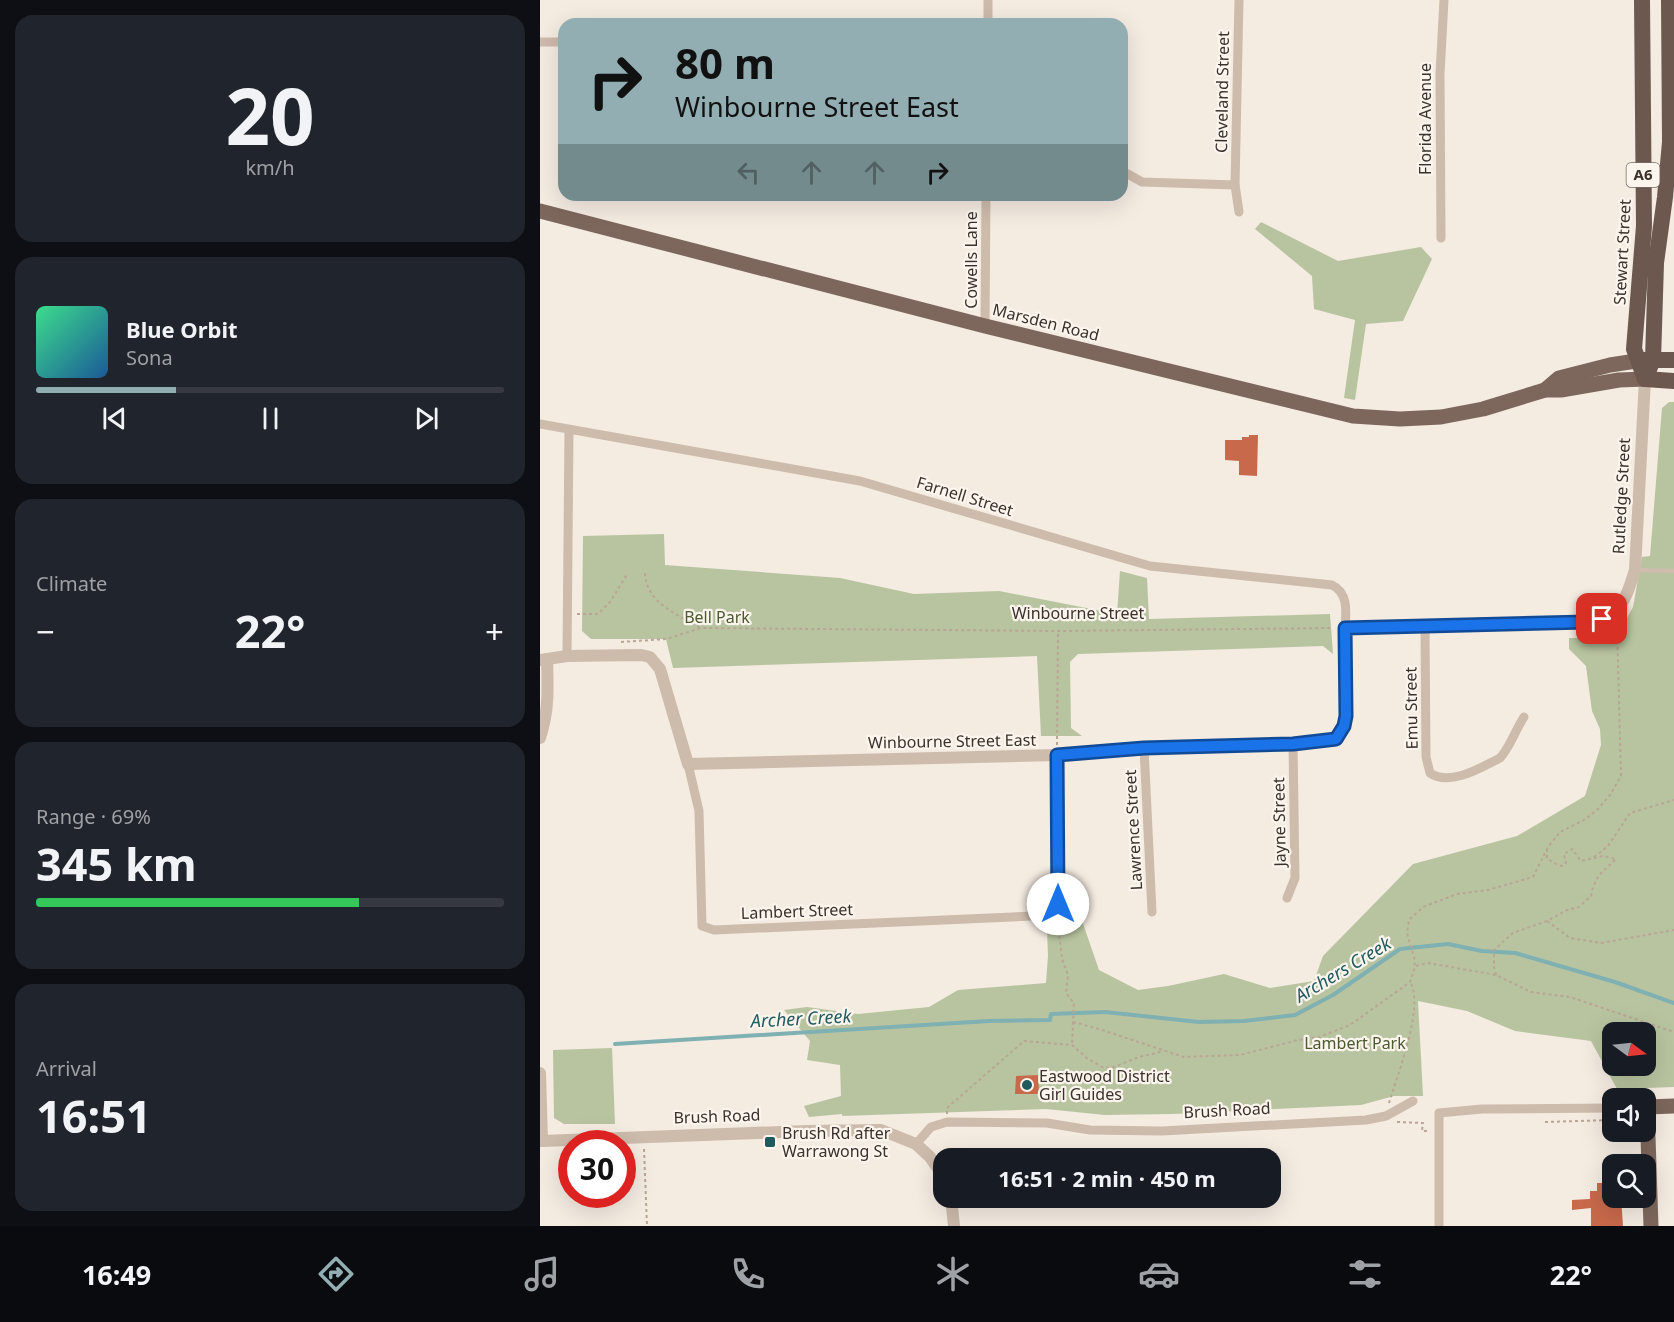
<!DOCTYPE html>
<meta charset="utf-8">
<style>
body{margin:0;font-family:"Noto Sans",sans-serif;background:#20242c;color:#f1f3f6;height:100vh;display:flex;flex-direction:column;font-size:22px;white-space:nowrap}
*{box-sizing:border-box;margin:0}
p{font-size:20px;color:#9ea1a6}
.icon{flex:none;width:33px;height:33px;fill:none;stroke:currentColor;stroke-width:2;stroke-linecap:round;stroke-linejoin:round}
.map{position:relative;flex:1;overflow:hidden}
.sheet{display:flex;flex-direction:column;gap:15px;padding:15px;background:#0d0f14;width:540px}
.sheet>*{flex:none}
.hud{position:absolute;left:18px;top:18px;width:570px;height:183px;border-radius:18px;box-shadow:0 6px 24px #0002;background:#92aeb2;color:#111;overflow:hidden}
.needle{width:39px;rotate:105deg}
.buttons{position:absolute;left:1062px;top:1022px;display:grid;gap:12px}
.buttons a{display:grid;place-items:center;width:54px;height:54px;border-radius:12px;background:#171b24;box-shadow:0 6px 24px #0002;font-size:30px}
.speed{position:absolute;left:18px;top:1130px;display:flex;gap:12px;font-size:30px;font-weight:700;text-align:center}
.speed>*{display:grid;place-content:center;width:78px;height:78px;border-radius:50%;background:#171b24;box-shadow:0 6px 24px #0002;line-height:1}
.speed .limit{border:9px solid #d22;background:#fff;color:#111}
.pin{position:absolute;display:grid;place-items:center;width:51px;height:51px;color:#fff;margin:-26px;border-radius:12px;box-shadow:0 3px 9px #0006}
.me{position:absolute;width:66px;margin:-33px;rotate:0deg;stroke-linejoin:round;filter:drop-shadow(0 0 4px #0008)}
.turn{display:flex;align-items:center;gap:21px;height:126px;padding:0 18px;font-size:27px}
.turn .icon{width:78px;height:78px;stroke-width:2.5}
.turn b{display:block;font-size:42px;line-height:51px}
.lanes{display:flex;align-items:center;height:57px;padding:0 18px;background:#0003;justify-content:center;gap:30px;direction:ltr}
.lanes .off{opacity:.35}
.big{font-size:45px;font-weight:700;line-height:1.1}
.sheet .card{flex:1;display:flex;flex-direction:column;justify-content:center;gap:9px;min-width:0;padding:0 21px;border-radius:18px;background:#20242c}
.sheet .dial{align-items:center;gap:0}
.dial b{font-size:78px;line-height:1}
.song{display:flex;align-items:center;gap:18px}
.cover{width:72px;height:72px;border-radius:9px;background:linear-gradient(135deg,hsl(150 70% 55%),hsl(210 70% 35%))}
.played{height:6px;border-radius:3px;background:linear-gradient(90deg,#92aeb2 30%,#363941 30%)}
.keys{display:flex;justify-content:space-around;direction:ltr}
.heat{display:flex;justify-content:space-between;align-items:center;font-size:33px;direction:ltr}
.charge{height:9px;border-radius:4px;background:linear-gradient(90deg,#34c759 69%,#363941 0)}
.trip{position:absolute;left:393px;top:1148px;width:348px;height:60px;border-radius:18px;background:#171b24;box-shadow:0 6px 24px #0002;font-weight:700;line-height:60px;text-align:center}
.tab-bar{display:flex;height:96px;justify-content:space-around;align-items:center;background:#090b0e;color:#9ea1a6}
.tab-bar .icon{width:42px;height:42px}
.tab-bar .on{color:#92aeb2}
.tab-bar b{font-size:27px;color:#f1f3f6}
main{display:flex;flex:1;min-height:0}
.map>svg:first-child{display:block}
.green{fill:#b8c4a0;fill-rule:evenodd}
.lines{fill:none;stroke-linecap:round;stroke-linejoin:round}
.stream{stroke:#7fb0b2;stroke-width:4}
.building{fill:#c8694b}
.path{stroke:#b9a596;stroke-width:2;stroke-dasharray:3 3;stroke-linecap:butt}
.service{stroke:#cdbbac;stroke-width:4.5}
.minor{stroke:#cdbbac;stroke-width:9}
.tertiary{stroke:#cdbbac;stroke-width:12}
.primary{stroke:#7d675c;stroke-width:15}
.trunk{stroke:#6c584f;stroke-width:16}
.route-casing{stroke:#114b97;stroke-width:15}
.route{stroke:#1a73e8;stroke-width:10}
.poi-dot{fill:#1f5a5e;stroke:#fbf5ee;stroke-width:2}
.labels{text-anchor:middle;stroke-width:4.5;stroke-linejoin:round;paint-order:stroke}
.shield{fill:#fbf5ee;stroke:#756b66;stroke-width:1.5}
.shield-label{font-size:15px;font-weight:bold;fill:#3b302b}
.street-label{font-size:16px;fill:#3b302b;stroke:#fbf5ee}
.park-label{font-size:16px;fill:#4a5a2e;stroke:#fbf5ee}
.poi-label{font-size:16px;fill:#3b302b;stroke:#fbf5ee;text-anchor:start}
.water-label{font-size:18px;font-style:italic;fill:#1f5a5e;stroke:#fbf5ee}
</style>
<main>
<section class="sheet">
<div class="card dial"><b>20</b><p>km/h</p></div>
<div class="card">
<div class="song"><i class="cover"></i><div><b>Blue Orbit</b><p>Sona</p></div></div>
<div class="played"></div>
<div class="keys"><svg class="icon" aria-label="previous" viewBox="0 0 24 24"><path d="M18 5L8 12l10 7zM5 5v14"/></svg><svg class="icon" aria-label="pause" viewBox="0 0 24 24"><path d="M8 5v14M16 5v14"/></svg><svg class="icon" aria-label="next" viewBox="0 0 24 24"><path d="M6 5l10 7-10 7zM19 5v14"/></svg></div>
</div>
<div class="card"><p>Climate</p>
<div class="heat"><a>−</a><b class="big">22°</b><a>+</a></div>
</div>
<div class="card"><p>Range · 69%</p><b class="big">345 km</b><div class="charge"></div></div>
<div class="card"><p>Arrival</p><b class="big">16:51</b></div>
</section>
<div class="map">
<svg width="1134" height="1226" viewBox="0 0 1134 1226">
<rect width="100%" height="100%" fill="#f4ebe1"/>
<g class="green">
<path d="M721,222L798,261L881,247L892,259L863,321L826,324L815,400L804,398L815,320L774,309L772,276L715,229Z"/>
<path d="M1129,402H1134V1087L1077,1089L1051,1041L975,1031L927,1011L878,1001L883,1096H854L821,1105L632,1114L565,1115L506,1109L302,1116V1114L269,1117L264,1106L301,1096L300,1065L267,1060L270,1041L244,1010L267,1007L318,1014L389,1007L418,990L506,983L508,956L507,930H510L511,917L540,915L559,970L598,990L628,986L684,974L730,988L774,981L783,956L873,864L977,836L1045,796L1061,745L1060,729L1052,711L1046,666L1029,649V638H1076L1093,607L1102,557L1110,556L1122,408ZM1072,1032H1106V1065H1072Z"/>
<path d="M124,534L125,565L300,578L374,594L459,591L577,614L580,571L607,578L609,619L790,614L793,654L783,646L538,654L530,662L531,728L542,736H501L497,656L133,668L126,639H51L42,631L43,536Z"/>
<path d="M72,1048L75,1124H24L14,1118L13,1050Z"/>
</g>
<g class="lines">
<path class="stream" d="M75,1044L449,1021L510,1020L511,1014L565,1012L659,1022L704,1021L755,1015L793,995L860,949L908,944L942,951L975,953L1075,982L1134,1003"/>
</g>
<g class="building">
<path d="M709,435H718L717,476L699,475V461L685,460V440H702V437H709Z"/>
<path d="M498,1075L499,1094H475L476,1076Z"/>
<path d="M1057,1183H1072V1197H1081L1083,1226H1051V1208L1032,1210V1200L1050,1199V1191H1057Z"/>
</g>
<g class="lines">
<g class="path">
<path d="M105,573C106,603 138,615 161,628"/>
<path d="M37,614H58L70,602L88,573"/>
<path d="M81,642L126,639L161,628L518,631L793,628"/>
<path d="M517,745L518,631"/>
<path d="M1054,857L1068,846L1090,813L1134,800"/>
<path d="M1007,921L1030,938L1061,943L1134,930"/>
<path d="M518,924L522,959L528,975L526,993L534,1003L532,1045"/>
<path d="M876,966L888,963L956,975L991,992L1030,997L1134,1032"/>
<path d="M956,975L954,967V950L973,933L1007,921L1027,910L1039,907L1051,896L1053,887L1059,875L1076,859L1063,856L1041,861L1032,849L1024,854L1026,863L1022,866L1014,863L1007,858V850"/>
<path d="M533,1022L559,1029L644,1057L700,1055L758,1040L779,1037L810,1025L870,982L875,967L874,957L867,933L869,920L883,907L917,894L948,890L993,877L1008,847L1020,832L1046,819L1058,809L1070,795L1081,776L1077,624"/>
<path d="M849,1103C857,1076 885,1006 870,982"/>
<path d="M407,1114V1108L484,1041L532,1045L548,1059L562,1067L571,1068L599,1057L624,1051"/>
<path d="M857,1122L883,1123L882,1131H888"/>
<path d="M1005,1122L1072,1120"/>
<path d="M104,1149L107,1226"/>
</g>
<path class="service" d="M1097,570L1134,571"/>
<g class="minor">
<path d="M448,24V0"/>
<path d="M0,42H24"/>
<path d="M586,173L602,182L695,185L699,0"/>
<path d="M695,185L699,212"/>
<path d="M901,238L900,74L904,0"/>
<path d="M445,326L446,195"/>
<path d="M0,424L320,481L610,566L792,585C809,593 806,613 805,628"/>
<path d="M885,627L886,757L890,773C910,787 942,767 960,758C969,749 976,729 984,717"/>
<path d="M27,656L29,430"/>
<path d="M604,748L612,912"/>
<path d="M148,764L159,811L162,926L174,930L517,915V755"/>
<path d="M747,898L755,878L753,744"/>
<path d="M376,1144L391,1127L407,1122L507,1123L550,1130L622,1131L826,1120L846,1116L873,1101"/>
<path d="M899,1226V1113L942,1109L1072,1108"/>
</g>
<g class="tertiary">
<path d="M0,660L27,656L101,655L110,657L120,669L148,764L517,755L604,748L753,744L796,739L804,726L806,716L805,628L1046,622C1082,615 1085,601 1095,570L1105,379"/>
<path d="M0,738C9,710 8,689 7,659"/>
<path d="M0,1073L2,1141L267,1131L341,1130L376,1144L390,1157L404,1177"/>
<path d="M411,1197L414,1226"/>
</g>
<g class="primary">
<path d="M0,211L445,326L813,416L860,419L901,417L943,409L1005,390H1021L1079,380L1105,379"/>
<path d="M1005,390L1019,378L1070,365L1096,361"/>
<path d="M1111,1226L1107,1107L1134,1106"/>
</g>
<g class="trunk">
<path d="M1102,0L1104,226L1094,349L1105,379"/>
<path d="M1103,360H1134"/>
<path d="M1105,379L1113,360L1116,263L1125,197L1130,142L1129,0"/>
<path d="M1105,379L1134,381"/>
</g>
</g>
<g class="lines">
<g class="route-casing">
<path id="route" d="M518,904L517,755L604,748L753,744L796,739L804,726L806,716L805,628L1046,622L1062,619"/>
</g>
<use href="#route" class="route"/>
</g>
<g class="poi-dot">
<circle cx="487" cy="1085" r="6"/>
<rect x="224" y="1136" width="12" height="12" rx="3"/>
</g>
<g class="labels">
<rect class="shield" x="1086.5" y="163" width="33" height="24" rx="4.5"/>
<g class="shield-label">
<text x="1103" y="180">A6</text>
</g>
<g class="street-label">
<text transform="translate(682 92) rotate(-89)" y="6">Cleveland Street</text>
<text transform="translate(885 119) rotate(-90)" y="6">Florida Avenue</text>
<text transform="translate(1082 252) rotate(-87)" y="6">Stewart Street</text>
<text transform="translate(431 260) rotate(-90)" y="6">Cowells Lane</text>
<text transform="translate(506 322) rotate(14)" y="6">Marsden Road</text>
<text transform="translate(425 496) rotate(17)" y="6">Farnell Street</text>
<text transform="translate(1081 496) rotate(-87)" y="6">Rutledge Street</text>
<text x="538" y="619">Winbourne Street</text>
<text transform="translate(871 708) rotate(-91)" y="6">Emu Street</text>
<text transform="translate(412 741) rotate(-1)" y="6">Winbourne Street East</text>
<text transform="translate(739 822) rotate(-91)" y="6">Jayne Street</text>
<text transform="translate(593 830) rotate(-93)" y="6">Lawrence Street</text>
<text transform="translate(257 911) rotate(-2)" y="6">Lambert Street</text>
<text transform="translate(687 1110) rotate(-3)" y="6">Brush Road</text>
<text transform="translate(177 1116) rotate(-2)" y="6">Brush Road</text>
</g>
<g class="park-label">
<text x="177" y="623">Bell Park</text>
<text x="815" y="1049">Lambert Park</text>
</g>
<g class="poi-label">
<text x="499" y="1082">Eastwood District<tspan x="499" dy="18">Girl Guides</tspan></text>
<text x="242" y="1139">Brush Rd after<tspan x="242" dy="18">Warrawong St</tspan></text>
</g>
<g class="water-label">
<text transform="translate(803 970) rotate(-31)" y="6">Archers Creek</text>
<text transform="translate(261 1019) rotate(-3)" y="6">Archer Creek</text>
</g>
</g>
</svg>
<div class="buttons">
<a><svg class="needle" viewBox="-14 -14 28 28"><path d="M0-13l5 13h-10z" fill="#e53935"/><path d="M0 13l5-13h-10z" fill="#9ea1a6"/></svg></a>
<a><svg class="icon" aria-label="sound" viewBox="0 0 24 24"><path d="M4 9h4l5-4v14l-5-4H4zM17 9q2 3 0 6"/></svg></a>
<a><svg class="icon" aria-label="search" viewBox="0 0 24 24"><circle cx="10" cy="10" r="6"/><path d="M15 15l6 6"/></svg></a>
</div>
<div class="speed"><div class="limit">30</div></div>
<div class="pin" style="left:1062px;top:619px;background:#d93025"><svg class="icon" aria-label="arrive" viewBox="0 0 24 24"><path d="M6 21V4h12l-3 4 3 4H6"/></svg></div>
<svg class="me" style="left:518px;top:904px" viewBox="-20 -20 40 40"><circle r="19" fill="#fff"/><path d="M0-13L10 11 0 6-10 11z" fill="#1a73e8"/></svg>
<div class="trip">16:51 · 2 min · 450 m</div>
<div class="hud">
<div class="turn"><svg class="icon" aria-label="right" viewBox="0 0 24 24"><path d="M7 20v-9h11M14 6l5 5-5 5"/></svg><div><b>80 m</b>Winbourne Street East</div></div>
<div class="lanes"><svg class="icon off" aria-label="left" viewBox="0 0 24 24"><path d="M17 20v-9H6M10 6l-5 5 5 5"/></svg><svg class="icon off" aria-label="ahead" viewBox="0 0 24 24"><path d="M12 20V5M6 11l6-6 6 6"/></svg><svg class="icon off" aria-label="ahead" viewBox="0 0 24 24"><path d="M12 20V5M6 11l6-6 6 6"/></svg><svg class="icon" aria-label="right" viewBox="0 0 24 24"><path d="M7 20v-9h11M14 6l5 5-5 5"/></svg></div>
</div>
</div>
</main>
<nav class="tab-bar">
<b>16:49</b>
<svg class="icon on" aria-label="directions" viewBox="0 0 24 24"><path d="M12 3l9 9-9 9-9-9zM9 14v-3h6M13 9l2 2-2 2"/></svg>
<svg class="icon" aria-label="music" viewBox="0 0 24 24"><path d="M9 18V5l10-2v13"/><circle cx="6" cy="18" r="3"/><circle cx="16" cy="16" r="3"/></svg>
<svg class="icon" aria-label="phone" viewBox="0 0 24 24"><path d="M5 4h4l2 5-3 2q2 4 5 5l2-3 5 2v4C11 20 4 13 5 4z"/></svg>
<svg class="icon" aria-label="climate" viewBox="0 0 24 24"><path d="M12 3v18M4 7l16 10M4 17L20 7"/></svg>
<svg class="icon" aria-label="car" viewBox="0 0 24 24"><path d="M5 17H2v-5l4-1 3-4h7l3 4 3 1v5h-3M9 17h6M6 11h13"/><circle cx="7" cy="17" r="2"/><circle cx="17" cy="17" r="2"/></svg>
<svg class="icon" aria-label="filters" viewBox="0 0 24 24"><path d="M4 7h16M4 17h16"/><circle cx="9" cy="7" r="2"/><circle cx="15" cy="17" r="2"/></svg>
<b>22°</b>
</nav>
